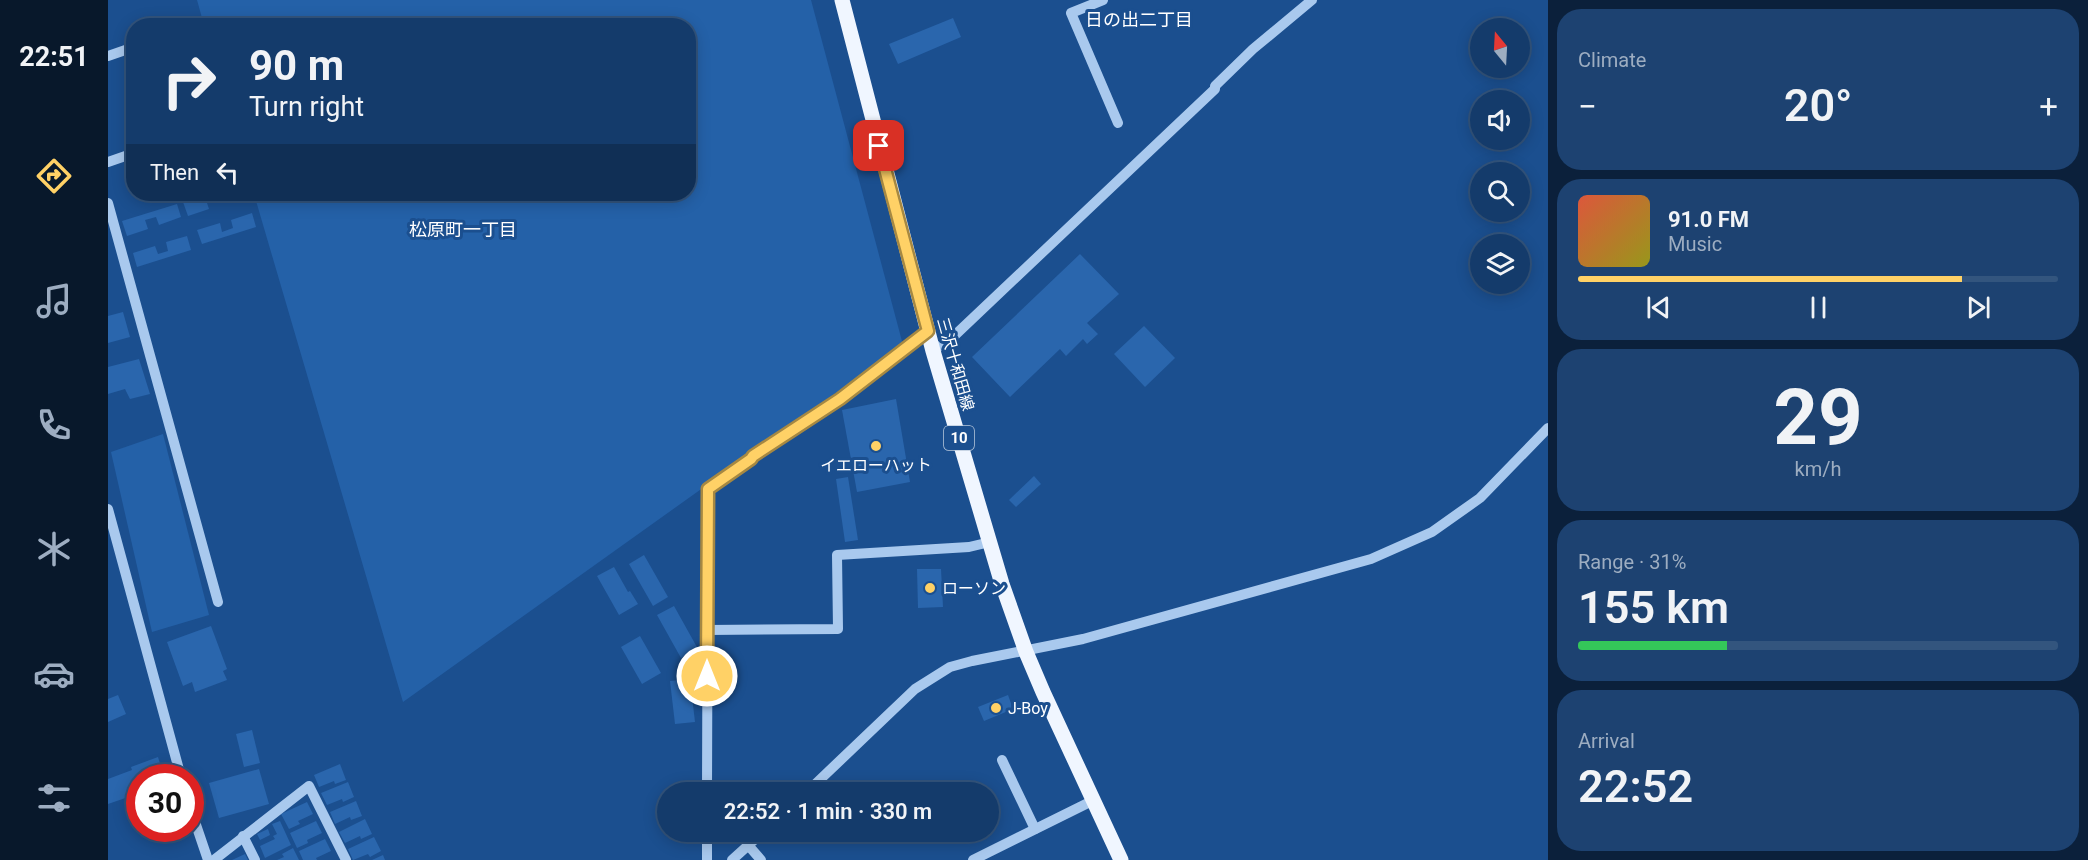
<!DOCTYPE html>
<meta charset="utf-8">
<style>
body{margin:0;font-family:Roboto,"Noto Sans JP",sans-serif;background:#1d4271;color:#f1f3f6;height:100vh;display:flex;flex-direction:column;font-size:22px;white-space:nowrap}
*{box-sizing:border-box;margin:0}
p{font-size:20px;color:#9dadc1}
.icon{flex:none;width:33px;height:33px;fill:none;stroke:currentColor;stroke-width:2;stroke-linecap:round;stroke-linejoin:round}
.map{position:relative;flex:1;overflow:hidden}
.drawer{display:flex;flex-direction:column;gap:9px;padding:9px;background:#0b203b;width:540px}
.drawer>*{flex:none}
.banner{position:absolute;left:18px;top:18px;width:570px;height:183px;border-radius:24px;box-shadow:0 3px 15px #0003,0 0 0 2px #33557e;background:#143b6b;color:#f1f3f6;overflow:hidden}
.needle{width:39px;rotate:342deg}
.buttons{position:absolute;left:1362px;top:18px;display:grid;gap:12px}
.buttons a{display:grid;place-items:center;width:60px;height:60px;border-radius:50%;background:#143b6b;box-shadow:0 3px 15px #0003,0 0 0 2px #33557e;font-size:30px}
.speed{position:absolute;left:18px;top:764px;display:flex;gap:12px;font-size:30px;font-weight:700;text-align:center}
.speed>*{display:grid;place-content:center;width:78px;height:78px;border-radius:50%;background:#143b6b;box-shadow:0 3px 15px #0003,0 0 0 2px #33557e;line-height:1}
.speed .limit{border:9px solid #d22;background:#fff;color:#111}
.pin{position:absolute;display:grid;place-items:center;width:51px;height:51px;color:#fff;margin:-26px;border-radius:12px;box-shadow:0 3px 9px #0006}
.me{position:absolute;width:66px;margin:-33px;rotate:0deg;stroke-linejoin:round;filter:drop-shadow(0 0 4px #0008)}
.turn{display:flex;align-items:center;gap:21px;height:126px;padding:0 24px;font-size:27px}
.turn .icon{width:78px;height:78px;stroke-width:2.5}
.turn b{display:block;font-size:42px;line-height:51px}
.then{display:flex;align-items:center;height:57px;padding:0 24px;background:#0003;gap:12px;font-size:22px}
.big{font-size:45px;font-weight:600;line-height:1.1}
.drawer .card{flex:1;display:flex;flex-direction:column;justify-content:center;gap:9px;min-width:0;padding:0 21px;border-radius:24px;background:#1d4271}
.drawer .dial{align-items:center;gap:0}
.dial b{font-size:78px;line-height:1}
.song{display:flex;align-items:center;gap:18px}
.cover{width:72px;height:72px;border-radius:9px;background:linear-gradient(135deg,hsl(10 70% 55%),hsl(60 70% 35%))}
.played{height:6px;border-radius:3px;background:linear-gradient(90deg,#ffd166 80%,#33557e 80%)}
.keys{display:flex;justify-content:space-around;direction:ltr}
.heat{display:flex;justify-content:space-between;align-items:center;font-size:33px;direction:ltr}
.charge{height:9px;border-radius:4px;background:linear-gradient(90deg,#34c759 31%,#33557e 0)}
.trip{position:absolute;left:549px;top:782px;width:342px;height:60px;border-radius:30px;background:#143b6b;box-shadow:0 3px 15px #0003,0 0 0 2px #33557e;font-weight:600;line-height:60px;text-align:center}
main{display:flex;flex:1;min-height:0}
.menu{display:flex;flex-direction:column;width:108px;justify-content:space-around;align-items:center;background:#08182b;color:#9dadc1}
.menu .icon{width:42px;height:42px}
.menu .current{color:#ffd166}
.menu b{font-size:27px;color:#f1f3f6}
.map>svg:first-child{display:block}
.green{fill:#2461a8}
.building{fill:#2a66ad}
.lines{fill:none;stroke-linecap:round;stroke-linejoin:round}
.minor{stroke:#a9c9ee;stroke-width:10}
.major{stroke:#f0f6ff;stroke-width:15}
.route-casing{stroke:#a68842;stroke-width:15}
.route{stroke:#ffd166;stroke-width:10}
.poi-dot{fill:#ffd166;stroke:#1b4f8f;stroke-width:2}
.labels{text-anchor:middle;stroke-width:6;stroke-linejoin:round;paint-order:stroke}
.shield{fill:#1b4f8f;stroke:#bbcadd;stroke-width:1.5}
.shield-label{font-size:15px;font-weight:bold;fill:#fff}
.street-label{font-size:16px;fill:#fff;stroke:#1b4f8f}
.poi-label{font-size:16px;fill:#fff;stroke:#1b4f8f;text-anchor:start}
.neighbourhood-label{font-size:18px;fill:#fff;stroke:#1b4f8f}
</style>
<main>
<nav class="menu">
<b>22:51</b>
<svg class="icon current" aria-label="directions" viewBox="0 0 24 24"><path d="M12 3l9 9-9 9-9-9zM9 14v-3h6M13 9l2 2-2 2"/></svg>
<svg class="icon" aria-label="music" viewBox="0 0 24 24"><path d="M9 18V5l10-2v13"/><circle cx="6" cy="18" r="3"/><circle cx="16" cy="16" r="3"/></svg>
<svg class="icon" aria-label="phone" viewBox="0 0 24 24"><path d="M5 4h4l2 5-3 2q2 4 5 5l2-3 5 2v4C11 20 4 13 5 4z"/></svg>
<svg class="icon" aria-label="climate" viewBox="0 0 24 24"><path d="M12 3v18M4 7l16 10M4 17L20 7"/></svg>
<svg class="icon" aria-label="car" viewBox="0 0 24 24"><path d="M5 17H2v-5l4-1 3-4h7l3 4 3 1v5h-3M9 17h6M6 11h13"/><circle cx="7" cy="17" r="2"/><circle cx="17" cy="17" r="2"/></svg>
<svg class="icon" aria-label="filters" viewBox="0 0 24 24"><path d="M4 7h16M4 17h16"/><circle cx="9" cy="7" r="2"/><circle cx="15" cy="17" r="2"/></svg>
</nav>
<div class="map">
<svg width="1440" height="860" viewBox="0 0 1440 860">
<rect width="100%" height="100%" fill="#1b4f8f"/>
<g class="green">
<path d="M89,0H703L795,345L295,702L146,194H580V26L96,25Z"/>
<path d="M55,434L101,615L44,632L3,452Z"/>
</g>
<g class="building">
<path d="M845,18L853,37L790,64L781,44Z"/>
<path d="M100,194H102L103,198L98,200L101,209L80,216L75,202Z"/>
<path d="M110,194H141L142,195L120,203L117,194L111,196Z"/>
<path d="M69,204L73,217L51,225L48,217L37,220L40,229L19,236L14,221Z"/>
<path d="M144,213L148,227L94,244L89,230L112,223L114,232L125,228L123,220Z"/>
<path d="M79,236L83,250L29,267L25,253L47,246L50,254L60,251L58,242Z"/>
<path d="M972,254L1011,294L979,323L990,334L979,344L975,339L958,356L952,349L902,397L864,357Z"/>
<path d="M15,312L22,337L0,343V316Z"/>
<path d="M1036,326L1067,358L1037,387L1006,354Z"/>
<path d="M31,359L42,394L22,399L17,389L0,394V367Z"/>
<path d="M788,399L802,482L749,492L734,410Z"/>
<path d="M926,476L933,484L908,507L901,500Z"/>
<path d="M740,477L750,540L737,542L728,479Z"/>
<path d="M536,555L560,597L545,606L521,564Z"/>
<path d="M506,567L520,592L522,591L530,604L511,615L489,576Z"/>
<path d="M809,569H833L835,607L810,608Z"/>
<path d="M566,606L590,649L573,658L549,615Z"/>
<path d="M103,626L119,669L115,671L119,680L87,692L84,682L75,686L59,642Z"/>
<path d="M532,636L553,673L534,684L513,647Z"/>
<path d="M582,679L587,722L567,724L562,681Z"/>
<path d="M10,695L18,714L0,722V699Z"/>
<path d="M900,695L905,709L876,721L870,707Z"/>
<path d="M144,730L152,763L136,767L128,734Z"/>
<path d="M50,757L54,770L32,777V793L0,804V779L24,770L23,767Z"/>
<path d="M232,764L238,780L227,784L226,781L211,787L206,775Z"/>
<path d="M151,769L161,804L111,818L101,783Z"/>
<path d="M240,782L246,797L235,802L234,799L219,805L213,793Z"/>
<path d="M248,801L254,816L243,820L242,817L227,824L222,812Z"/>
<path d="M199,802L205,814L190,821L192,824L181,829L173,814Z"/>
<path d="M257,819L264,834L253,839L252,836L237,843L231,832Z"/>
<path d="M172,821L183,845L157,858L152,846L167,839L165,836L169,834L164,824Z"/>
<path d="M208,821L214,833L199,840L200,843L189,848L182,833Z"/>
<path d="M160,829L162,835L152,840L149,834Z"/>
<path d="M266,837L273,851L262,857L260,854L245,860L240,849Z"/>
<path d="M217,839L223,851L208,858L209,860H195L191,851Z"/>
<path d="M185,848L191,860H169L176,857L174,854Z"/>
<path d="M137,854L140,860H124Z"/>
<path d="M275,855L277,860H264Z"/>
</g>
<g class="lines">
<g class="minor">
<path d="M995,0L963,13L1010,123"/>
<path d="M0,56L26,47"/>
<path d="M0,162L26,153"/>
<path d="M0,203L110,602"/>
<path d="M825,351L845,337L1107,89V86L1145,49L1204,0"/>
<path d="M0,509L73,777"/>
<path d="M599,630L730,629L729,555L861,547L882,542"/>
<path d="M894,760L927,829"/>
<path d="M599,792L600,489L643,459L645,456L732,399L820,331"/>
<path d="M699,792L807,689L842,667L864,661L975,639L1263,559L1324,532L1372,498L1440,428"/>
<path d="M82,807L100,860"/>
<path d="M599,831V860"/>
<path d="M135,836L147,860"/>
<path d="M640,845L653,860"/>
<path d="M106,860L201,786L238,860"/>
<path d="M624,860L656,831"/>
<path d="M865,860L984,801"/>
</g>
<path class="major" d="M734,0L825,351L894,584L918,652L935,692L1013,860"/>
</g>
<g class="lines">
<g class="route-casing">
<path id="route" d="M599,676L600,489L643,459L645,456L732,399L820,331L771,146"/>
</g>
<use href="#route" class="route"/>
</g>
<g class="poi-dot">
<circle cx="768" cy="446" r="6"/>
<circle cx="822" cy="588" r="6"/>
<circle cx="888" cy="708" r="6"/>
</g>
<g class="labels">
<rect class="shield" x="836" y="426" width="30" height="24" rx="4.5"/>
<g class="shield-label">
<text x="851" y="443">10</text>
</g>
<g class="street-label">
<text transform="translate(848 364) rotate(74)" y="6">三沢十和田線</text>
</g>
<g class="poi-label">
<text x="768" y="471" text-anchor="middle">イエローハット</text>
<text x="834" y="594">ローソン</text>
<text x="900" y="714">J-Boy</text>
</g>
<g class="neighbourhood-label">
<text x="1031" y="26">日の出二丁目</text>
<text x="355" y="236">松原町一丁目</text>
</g>
</g>
</svg>
<div class="buttons">
<a><svg class="needle" viewBox="-14 -14 28 28"><path d="M0-13l5 13h-10z" fill="#e53935"/><path d="M0 13l5-13h-10z" fill="#9dadc1"/></svg></a>
<a><svg class="icon" aria-label="sound" viewBox="0 0 24 24"><path d="M4 9h4l5-4v14l-5-4H4zM17 9q2 3 0 6"/></svg></a>
<a><svg class="icon" aria-label="search" viewBox="0 0 24 24"><circle cx="10" cy="10" r="6"/><path d="M15 15l6 6"/></svg></a>
<a><svg class="icon" aria-label="layers" viewBox="0 0 24 24"><path d="M12 4l9 5-9 5-9-5zM3 14l9 5 9-5"/></svg></a>
</div>
<div class="speed"><div class="limit">30</div></div>
<div class="pin" style="left:771px;top:146px;background:#d93025"><svg class="icon" aria-label="arrive" viewBox="0 0 24 24"><path d="M6 21V4h12l-3 4 3 4H6"/></svg></div>
<svg class="me" style="left:599px;top:676px" viewBox="-20 -20 40 40"><circle r="17" fill="#ffd166" stroke="#fff" stroke-width="3"/><path d="M0-11L8 9 0 5-8 9z" fill="#fff"/></svg>
<div class="trip">22:52 · 1 min · 330 m</div>
<div class="banner">
<div class="turn"><svg class="icon" aria-label="right" viewBox="0 0 24 24"><path d="M7 20v-9h11M14 6l5 5-5 5"/></svg><div><b>90 m</b>Turn right</div></div>
<div class="then">Then<svg class="icon" aria-label="left" viewBox="0 0 24 24"><path d="M17 20v-9H6M10 6l-5 5 5 5"/></svg></div>
</div>
</div>
<section class="drawer">
<div class="card"><p>Climate</p>
<div class="heat"><a>−</a><b class="big">20°</b><a>+</a></div>
</div>
<div class="card">
<div class="song"><i class="cover"></i><div><b>91.0 FM</b><p>Music</p></div></div>
<div class="played"></div>
<div class="keys"><svg class="icon" aria-label="previous" viewBox="0 0 24 24"><path d="M18 5L8 12l10 7zM5 5v14"/></svg><svg class="icon" aria-label="pause" viewBox="0 0 24 24"><path d="M8 5v14M16 5v14"/></svg><svg class="icon" aria-label="next" viewBox="0 0 24 24"><path d="M6 5l10 7-10 7zM19 5v14"/></svg></div>
</div>
<div class="card dial"><b>29</b><p>km/h</p></div>
<div class="card"><p>Range · 31%</p><b class="big">155 km</b><div class="charge"></div></div>
<div class="card"><p>Arrival</p><b class="big">22:52</b></div>
</section>
</main>
